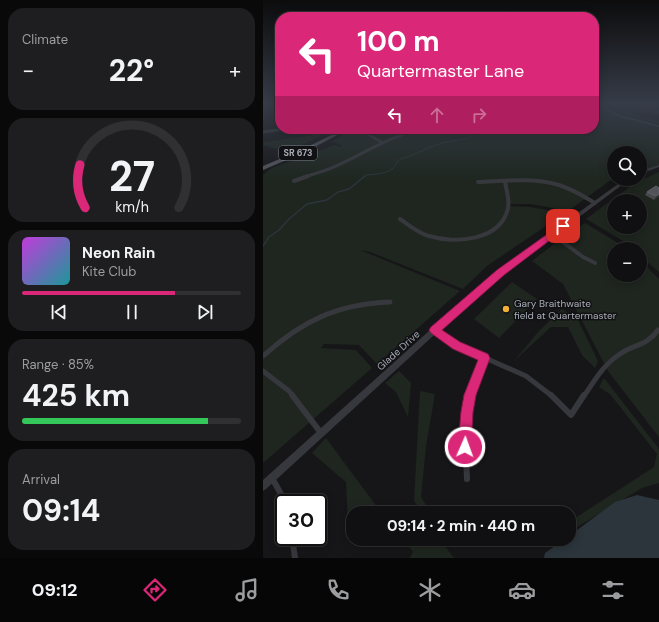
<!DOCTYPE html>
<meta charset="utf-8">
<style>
body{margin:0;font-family:"DM Sans",sans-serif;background:#1e1e20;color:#f1f3f6;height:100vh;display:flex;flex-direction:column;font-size:15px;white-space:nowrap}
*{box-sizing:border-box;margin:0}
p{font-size:13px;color:#9c9d9f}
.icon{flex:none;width:22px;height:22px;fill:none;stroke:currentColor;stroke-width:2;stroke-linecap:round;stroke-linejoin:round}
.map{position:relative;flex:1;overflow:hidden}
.panel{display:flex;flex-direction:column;gap:8px;padding:8px;background:#09090a;width:263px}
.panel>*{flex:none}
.banner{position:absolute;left:12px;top:12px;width:324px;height:122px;border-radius:16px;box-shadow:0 2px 10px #0003,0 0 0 1px #303032;background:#db2777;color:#fff;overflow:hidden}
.fabs{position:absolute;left:344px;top:146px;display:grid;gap:8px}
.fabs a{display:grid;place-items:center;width:40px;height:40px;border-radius:50%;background:#101012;box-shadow:0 2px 10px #0003,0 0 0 1px #303032;font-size:20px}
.speed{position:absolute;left:12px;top:494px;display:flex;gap:8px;font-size:20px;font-weight:700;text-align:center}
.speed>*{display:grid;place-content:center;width:52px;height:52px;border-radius:50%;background:#101012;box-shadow:0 2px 10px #0003,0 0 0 1px #303032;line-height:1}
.speed .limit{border:2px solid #111;border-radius:6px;background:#fff;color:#111}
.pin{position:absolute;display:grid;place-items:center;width:34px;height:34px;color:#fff;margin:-17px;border-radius:8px;box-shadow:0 2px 6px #0006}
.me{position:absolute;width:44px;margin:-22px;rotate:2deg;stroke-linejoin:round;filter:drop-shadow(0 0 3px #0008)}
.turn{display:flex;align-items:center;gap:14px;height:84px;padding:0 16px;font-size:18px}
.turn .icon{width:52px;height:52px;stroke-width:2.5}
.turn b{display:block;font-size:28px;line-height:34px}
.lanes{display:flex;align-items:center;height:38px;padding:0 16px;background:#0003;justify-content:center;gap:20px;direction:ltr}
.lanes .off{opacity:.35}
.big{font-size:30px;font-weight:700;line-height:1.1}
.panel .tile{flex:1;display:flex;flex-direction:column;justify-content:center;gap:6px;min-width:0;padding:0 14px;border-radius:16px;background:#1e1e20}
.panel .dial{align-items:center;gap:0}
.dial svg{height:104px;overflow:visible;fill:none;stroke:#303032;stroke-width:7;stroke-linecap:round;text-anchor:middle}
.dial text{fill:#f1f3f6;stroke:none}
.song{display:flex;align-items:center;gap:12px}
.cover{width:48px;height:48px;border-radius:6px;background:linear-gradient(135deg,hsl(290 70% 55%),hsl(180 70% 35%))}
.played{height:4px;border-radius:2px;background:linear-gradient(90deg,#db2777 70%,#303032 70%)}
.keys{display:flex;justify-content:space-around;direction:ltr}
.heat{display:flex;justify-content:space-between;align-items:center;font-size:22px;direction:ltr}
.charge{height:6px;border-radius:3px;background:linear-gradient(90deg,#34c759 85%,#303032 0)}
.trip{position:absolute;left:83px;top:506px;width:230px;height:40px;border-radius:16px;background:#101012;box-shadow:0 2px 10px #0003,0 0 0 1px #303032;font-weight:700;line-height:40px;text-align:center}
.menu{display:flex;height:64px;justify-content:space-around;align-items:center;background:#060607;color:#9c9d9f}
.menu .icon{width:28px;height:28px}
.menu .selected{color:#db2777}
.menu b{font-size:18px;color:#f1f3f6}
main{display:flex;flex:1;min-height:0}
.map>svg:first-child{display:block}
.green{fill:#1e261f;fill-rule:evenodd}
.water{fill:#2c353c}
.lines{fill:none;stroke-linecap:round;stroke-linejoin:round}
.stream-far1{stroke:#2c353c;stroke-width:1}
.stream{stroke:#2c353c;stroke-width:1.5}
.minor-far3{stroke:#37383d;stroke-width:3}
.minor-far2{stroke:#37383d;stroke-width:4}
.minor-far1{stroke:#37383d;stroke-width:5}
.minor{stroke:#37383d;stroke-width:6}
.tertiary{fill:#37383d;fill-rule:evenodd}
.primary{fill:#53555c;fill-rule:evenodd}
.wall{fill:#47494d}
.shaded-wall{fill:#2f3033}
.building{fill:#525359;stroke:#5f6168}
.route{fill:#db2777;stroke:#8e194d}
.poi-dot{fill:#f2b134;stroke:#111113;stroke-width:1.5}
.labels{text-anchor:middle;stroke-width:3;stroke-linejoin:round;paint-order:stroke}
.shield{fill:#111113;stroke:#7b7e86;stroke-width:1}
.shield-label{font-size:9px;font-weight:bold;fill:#a8adb8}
.poi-label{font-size:10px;fill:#a8adb8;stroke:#111113;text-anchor:start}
.street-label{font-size:10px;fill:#a8adb8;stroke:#111113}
</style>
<main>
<section class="panel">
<div class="tile"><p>Climate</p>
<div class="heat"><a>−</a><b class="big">22°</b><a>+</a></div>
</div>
<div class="tile dial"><svg viewBox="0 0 100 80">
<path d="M14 69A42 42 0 1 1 86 69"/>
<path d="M14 69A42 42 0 0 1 10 36" stroke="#db2777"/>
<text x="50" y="56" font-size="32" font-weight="700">27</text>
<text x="50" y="72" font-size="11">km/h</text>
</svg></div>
<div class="tile">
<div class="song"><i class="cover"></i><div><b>Neon Rain</b><p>Kite Club</p></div></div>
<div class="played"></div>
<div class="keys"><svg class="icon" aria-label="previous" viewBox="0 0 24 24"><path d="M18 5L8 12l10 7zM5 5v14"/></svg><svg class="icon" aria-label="pause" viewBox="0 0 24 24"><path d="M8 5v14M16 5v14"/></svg><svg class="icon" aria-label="next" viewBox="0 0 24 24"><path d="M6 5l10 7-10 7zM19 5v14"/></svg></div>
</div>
<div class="tile"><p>Range · 85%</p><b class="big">425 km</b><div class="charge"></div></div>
<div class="tile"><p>Arrival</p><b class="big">09:14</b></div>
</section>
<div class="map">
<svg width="396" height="558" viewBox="0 0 396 558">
<rect width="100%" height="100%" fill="#161618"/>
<g class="green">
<path d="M331,104L351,114L396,126V166L377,173V153H351V179H365L357,185L348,180L305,211L268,204H245L246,206L267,207L302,213L224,266L200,289L107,252L97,250L197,291L114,364L96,345L61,344L58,348L93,350L109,368L0,463V175L9,168L72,145L77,147L79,146L69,141L91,129H331Z"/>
<path d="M359,104H375L370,114L396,121V124L368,117L350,110Z"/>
<path d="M64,129H73L30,149L21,145L13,149L0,145V142H2L51,135Z"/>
<path d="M396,172V272L377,256V249H369L362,242L323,219L372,183ZM351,201H377V227H351Z"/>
<path d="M322,223L365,249H351V275H377V260L396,279V437L345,371L300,284L269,261L295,241Z"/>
<path d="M249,282L274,299L236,338L211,319Z"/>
<path d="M299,309L315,320L335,361L332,368L319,355L305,327H288L251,361L276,331Z"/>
<path d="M136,371L148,383L145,417L133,392L122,383Z"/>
<path d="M341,378L396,449V483L379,488L306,532V522L391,467L394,454L347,394L336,387Z"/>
<path d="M157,391L172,394L163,446L158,497L168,513H160L151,501Z"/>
<path d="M63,438L117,511L112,513H90V522L85,525L83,482L49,453Z"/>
<path d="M141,539H176L191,558H147L150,552Z"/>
</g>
<path class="water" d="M374,495L396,500V558H281L282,553L302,539H306V536L352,502Z"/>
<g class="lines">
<path class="stream-far1" d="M100,177L103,175C111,174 123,174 129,169C133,165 133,161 138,159C150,156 161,149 173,145C189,139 207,142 220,129"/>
<path class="stream" d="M0,246L6,237L16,230L26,219L44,204L64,200L75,192L86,189L102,176"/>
<g class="minor-far3">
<path d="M393,112H396"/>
<path d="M97,129L118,142"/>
<path d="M0,132L22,129"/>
<path d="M42,177C50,174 58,172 66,169C100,155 122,137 160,129"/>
</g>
<g class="minor-far2">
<path d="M31,181L45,176"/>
<path d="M215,182C242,181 270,177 296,185C309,189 320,196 332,203"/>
<path d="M137,219C146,225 155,233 166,236C192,244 238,241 245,208C247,200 243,190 242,181"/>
<path d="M289,234L320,257L332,263"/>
</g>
<g class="minor-far1">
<path d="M172,330L193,345L263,376L289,396"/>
<path d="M0,356C39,321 74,304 127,302"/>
<path d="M0,371L26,391L30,396"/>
<path d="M208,396L221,358"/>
<path d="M321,396C332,380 340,365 357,354C371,344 384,346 395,330"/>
</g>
<g class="minor">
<path d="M29,395L58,433"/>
<path d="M288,395L308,415L321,395"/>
<path d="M9,478L23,503"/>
<path d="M204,479L202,432L208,395"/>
<path d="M29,537L32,558"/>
</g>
<g class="tertiary">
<path d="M332,104H336L358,115L396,125V127L356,117Z"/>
<path d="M396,165V167L377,174V171Z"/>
<path d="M362,179H367L229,282L3,489L0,491V480L225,278Z"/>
</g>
<path class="primary" d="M81,129H86L42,152L0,170V166L38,150Z"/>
</g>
<path class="wall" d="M384,192L396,196L391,200L382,195Z"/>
<path class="shaded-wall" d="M396,194V196L391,200L393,196Z"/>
<path class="building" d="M393,186L396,188V194L393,196L384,192Z"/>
<linearGradient id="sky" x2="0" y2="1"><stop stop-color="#0c0c0d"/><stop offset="0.57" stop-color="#363c48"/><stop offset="1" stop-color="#363c48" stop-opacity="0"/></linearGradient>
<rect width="396" height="182" fill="url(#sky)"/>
<path class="route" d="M300,223L304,226L303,228L241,275L179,330L197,342L225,354L227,358L213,395L210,412L208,447L206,452L202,454L197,452L195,447L198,412L201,395L215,360L190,349L168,333L166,330L168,327L234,270Z"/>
<circle class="poi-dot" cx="243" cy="309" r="4"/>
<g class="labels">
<rect class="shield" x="16" y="146" width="38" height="14" rx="3"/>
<g class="shield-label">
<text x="35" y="156">SR 673</text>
</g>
<g class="poi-label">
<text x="251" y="307">Gary Braithwaite<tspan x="251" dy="12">field at Quartermaster</tspan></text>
</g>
<g class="street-label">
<text transform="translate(135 350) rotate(-42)" y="4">Glade Drive</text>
</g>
</g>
</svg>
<div class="fabs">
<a><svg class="icon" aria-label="search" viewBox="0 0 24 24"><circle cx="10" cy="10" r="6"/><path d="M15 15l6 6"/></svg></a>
<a>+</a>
<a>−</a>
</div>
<div class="speed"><div class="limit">30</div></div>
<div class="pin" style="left:300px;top:226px;background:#d93025"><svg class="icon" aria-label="arrive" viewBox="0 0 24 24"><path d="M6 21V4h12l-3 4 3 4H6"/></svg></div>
<svg class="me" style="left:202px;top:447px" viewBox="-20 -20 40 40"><circle r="17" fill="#db2777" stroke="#fff" stroke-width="3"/><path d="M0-11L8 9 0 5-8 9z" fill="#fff"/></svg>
<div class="trip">09:14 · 2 min · 440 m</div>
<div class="banner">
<div class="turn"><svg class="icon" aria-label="left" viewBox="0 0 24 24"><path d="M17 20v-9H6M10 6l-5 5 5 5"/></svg><div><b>100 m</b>Quartermaster Lane</div></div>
<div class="lanes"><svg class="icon" aria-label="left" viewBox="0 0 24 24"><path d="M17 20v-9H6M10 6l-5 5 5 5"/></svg><svg class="icon off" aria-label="ahead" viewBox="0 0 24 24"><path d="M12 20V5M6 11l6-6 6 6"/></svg><svg class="icon off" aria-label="right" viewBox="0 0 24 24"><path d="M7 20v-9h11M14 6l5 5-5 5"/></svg></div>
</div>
</div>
</main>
<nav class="menu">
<b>09:12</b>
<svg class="icon selected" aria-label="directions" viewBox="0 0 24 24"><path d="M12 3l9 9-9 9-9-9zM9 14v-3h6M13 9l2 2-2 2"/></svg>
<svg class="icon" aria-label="music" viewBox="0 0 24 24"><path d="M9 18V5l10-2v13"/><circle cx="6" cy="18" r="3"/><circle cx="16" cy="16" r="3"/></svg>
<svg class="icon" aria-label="phone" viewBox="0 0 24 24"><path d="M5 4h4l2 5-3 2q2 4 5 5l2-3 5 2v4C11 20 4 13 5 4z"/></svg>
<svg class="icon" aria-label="climate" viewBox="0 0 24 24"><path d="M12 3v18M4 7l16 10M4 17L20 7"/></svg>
<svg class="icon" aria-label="car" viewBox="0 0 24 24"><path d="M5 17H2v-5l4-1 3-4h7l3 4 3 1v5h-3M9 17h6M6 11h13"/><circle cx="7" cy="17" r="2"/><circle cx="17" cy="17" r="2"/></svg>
<svg class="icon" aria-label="filters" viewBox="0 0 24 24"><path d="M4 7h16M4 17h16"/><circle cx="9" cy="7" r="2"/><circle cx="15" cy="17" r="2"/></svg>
</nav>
